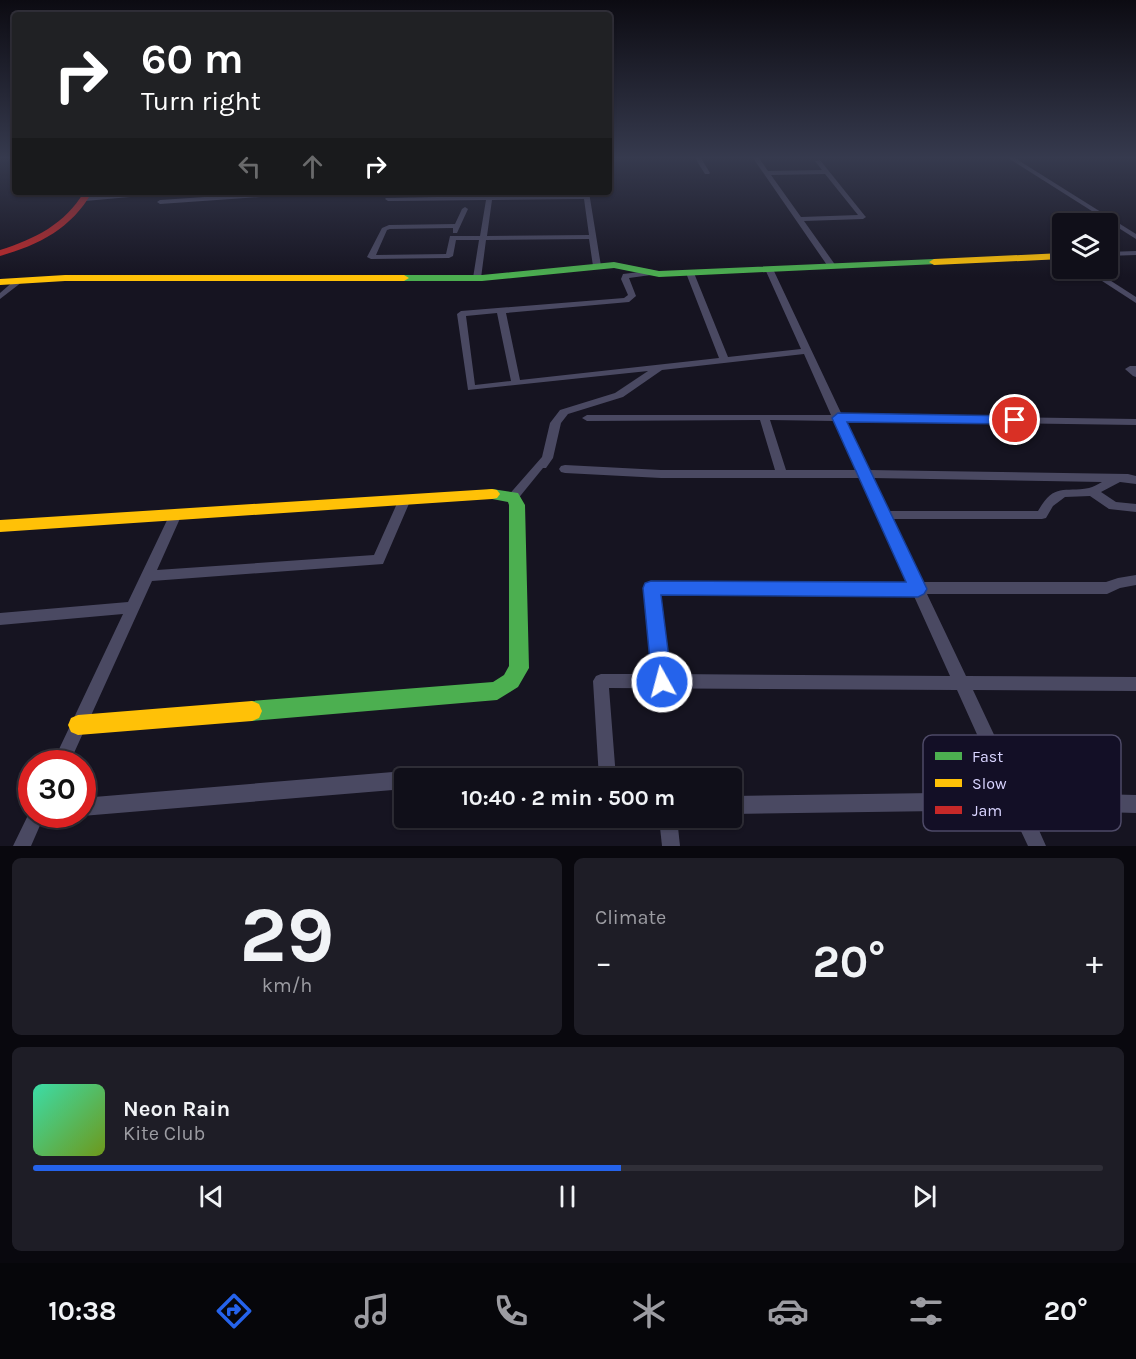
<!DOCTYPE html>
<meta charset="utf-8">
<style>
body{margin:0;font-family:Karla,sans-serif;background:#1e1d26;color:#f1f3f6;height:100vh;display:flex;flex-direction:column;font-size:22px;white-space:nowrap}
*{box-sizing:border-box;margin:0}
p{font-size:20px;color:#9c9ca2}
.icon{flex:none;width:33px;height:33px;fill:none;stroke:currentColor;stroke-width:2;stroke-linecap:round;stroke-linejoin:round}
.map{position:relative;height:846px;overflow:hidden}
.panel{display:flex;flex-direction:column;gap:12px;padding:12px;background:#09080e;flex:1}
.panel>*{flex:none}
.top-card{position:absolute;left:12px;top:12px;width:600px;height:183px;border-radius:6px;box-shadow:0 2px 4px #0004,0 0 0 2px #302f38;background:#202124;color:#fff;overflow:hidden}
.tools{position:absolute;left:1052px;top:213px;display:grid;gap:12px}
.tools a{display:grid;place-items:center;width:66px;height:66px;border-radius:6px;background:#100f19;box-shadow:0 2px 4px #0004,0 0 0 2px #302f38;font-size:30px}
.speed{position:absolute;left:18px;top:750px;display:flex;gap:12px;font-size:30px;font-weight:700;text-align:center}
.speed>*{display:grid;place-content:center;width:78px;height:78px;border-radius:50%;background:#100f19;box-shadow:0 2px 4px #0004,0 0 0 2px #302f38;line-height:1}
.speed .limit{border:9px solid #d22;background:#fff;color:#111}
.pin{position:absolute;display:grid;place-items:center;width:51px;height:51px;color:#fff;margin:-26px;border:3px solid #fff;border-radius:50%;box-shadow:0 2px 6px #0007}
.me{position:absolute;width:66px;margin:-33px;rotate:353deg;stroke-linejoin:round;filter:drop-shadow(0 0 4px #0008)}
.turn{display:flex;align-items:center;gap:21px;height:126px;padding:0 30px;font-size:27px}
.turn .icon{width:78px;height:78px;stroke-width:2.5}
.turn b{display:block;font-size:42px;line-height:51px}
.lanes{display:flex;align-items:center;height:57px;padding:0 30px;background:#0003;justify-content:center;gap:30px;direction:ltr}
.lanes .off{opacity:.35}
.big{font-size:45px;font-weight:700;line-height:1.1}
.panel .card{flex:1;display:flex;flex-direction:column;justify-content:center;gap:9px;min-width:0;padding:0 21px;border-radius:9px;background:#1e1d26}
.panel .dial{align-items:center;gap:0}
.dial b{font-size:78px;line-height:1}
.song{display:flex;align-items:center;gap:18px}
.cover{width:72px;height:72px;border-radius:9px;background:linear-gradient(135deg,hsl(160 70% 55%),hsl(80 70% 35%))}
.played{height:6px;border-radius:3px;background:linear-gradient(90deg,#2563eb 55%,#302f38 55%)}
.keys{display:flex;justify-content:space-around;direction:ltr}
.heat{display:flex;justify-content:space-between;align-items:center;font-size:33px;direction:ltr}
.panel .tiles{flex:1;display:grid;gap:12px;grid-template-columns:1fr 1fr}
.card:last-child{grid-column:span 2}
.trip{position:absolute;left:394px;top:768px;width:348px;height:60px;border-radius:6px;background:#100f19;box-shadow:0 2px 4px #0004,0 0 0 2px #302f38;font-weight:700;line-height:60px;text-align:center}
.tabs{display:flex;height:96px;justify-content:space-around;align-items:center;background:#06060a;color:#9c9ca2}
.tabs .icon{width:42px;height:42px}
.tabs .selected{color:#2563eb}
.tabs b{font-size:27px;color:#f1f3f6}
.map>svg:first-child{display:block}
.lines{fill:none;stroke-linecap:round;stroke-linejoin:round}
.street{fill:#4a4962;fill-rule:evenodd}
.fast{fill:#4caf50;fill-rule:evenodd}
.slow{fill:#ffc107;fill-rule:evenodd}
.jam{fill:#c62828;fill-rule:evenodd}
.route{fill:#2563eb;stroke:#184099;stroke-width:1.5}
.key{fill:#130f26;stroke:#4e4a67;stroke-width:1.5}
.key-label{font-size:16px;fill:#d9d4ff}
</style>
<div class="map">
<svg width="1136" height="846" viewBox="0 0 1136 846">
<rect width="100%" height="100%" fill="#161421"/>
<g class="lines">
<g class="street">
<path d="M695,158H701L710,173L709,174H705Z"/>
<path d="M753,158H759L768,171L822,170L815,161L820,160L865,216L866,217L863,219L804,221L836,266L835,268H829ZM825,174L858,215L801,217L771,175Z"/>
<path d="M1008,158H1015L1136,234V239Z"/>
<path d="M143,192H167L164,194L85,201L82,199L85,197Z"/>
<path d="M276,192H306L303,194L160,204L157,202L160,200Z"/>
<path d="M487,192H493V196L583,195V192H589L601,266L597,268L593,266L589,239L486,240L481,278L477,280L473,278L479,240H456L453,256L449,258L371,259L367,257L382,228L389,225L455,224L462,209L465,207L468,209L457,233H453V228L390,229L387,230L376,255L446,254L450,236H480L486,200L388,201L385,199L386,198L486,196ZM584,199L589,235L487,236L492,200Z"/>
<path d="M1136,251V255L1107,256V252Z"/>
<path d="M766,267L773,269L842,415L1136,419V425L845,421L868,470L1128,474L1136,476V484L1120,482L1101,492L1116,502L1136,504V512L1109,509L1090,496L1065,497L1053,506L1046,518L1042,519H892L922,582H1106L1118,578L1136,575V585L1120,588L1107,594H927L966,676L1136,677V691L973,690L1021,792L1136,795V813L1030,810L1046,846H1028L1011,810L732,814V796L1003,792L957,690L609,688L616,778H599L593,681L596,676L601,674H654L644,588L646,584L651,582H908L860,478H661L565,473L561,472L559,469L561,466L565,465L661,470H775L760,420L587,421L582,418L587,415H831L804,354L662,370L623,397L568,414L561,423L553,458L546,468H543L517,500H509L507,497L542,457L550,423L560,410L615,393L648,371L468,390L457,314L461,311L624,298L628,295L621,279L623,274L648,271H651V275L629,278L636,296L629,302L506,313L520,380L719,358L686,273L690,271L694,273L728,357L801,349L765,269ZM497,313L511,381L475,385L466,316ZM770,420L834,421L857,470H786ZM872,478L1102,482C1098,484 1093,487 1089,488C1063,493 1055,482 1038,511H887ZM658,594H913L950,676L669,674Z"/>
<path d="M1082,268H1091L1136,297V303Z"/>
<path d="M15,280H21L22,282L0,299V293Z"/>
<path d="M1130,366H1136V377L1133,376L1125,369Z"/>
<path d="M405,495L409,496L411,499L383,564L152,581L69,764H52L123,614L0,625V613L128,602L170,514L172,511H180L182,514L157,570L374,555L399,499L401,496Z"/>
<path d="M457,766L463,769L466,775L464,778H405V789L82,816L79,814H82V798L405,771L411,774L413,778L415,772L421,769Z"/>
<path d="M32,807V814H45L31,846H13Z"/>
<path d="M659,818H677L680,846H662Z"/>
</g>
<g class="fast">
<path d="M934,259L939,262L937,264L659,277L614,268L482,281H404L399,278L404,275H482L614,262L659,271Z"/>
<path d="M492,489L518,493L525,505L529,668L518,687L497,700L252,721L245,718L242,711L245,704L252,701L493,682L504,675L509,666V505L508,502L487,498L484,494L487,490Z"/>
</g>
<g class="slow">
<path d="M1062,253V259L934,265L929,262L934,259Z"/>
<path d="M65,275H404L409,278L404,281H65L0,285V279Z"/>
<path d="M492,489L497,490L500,494L497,498L492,499L0,532V520Z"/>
<path d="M252,701L259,704L262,711L259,718L252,721L78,735L71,732L68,725L71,718L78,715Z"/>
</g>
<path class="jam" d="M84,192H92C72,228 39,245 0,256V250C35,239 65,224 84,192Z"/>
</g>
<linearGradient id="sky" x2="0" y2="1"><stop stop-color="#0c0b12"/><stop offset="0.57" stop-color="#363a4e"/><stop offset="1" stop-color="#363a4e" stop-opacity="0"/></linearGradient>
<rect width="1136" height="277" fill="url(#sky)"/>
<path class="route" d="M838,413L1015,416L1021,420L1015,424L847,422L927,589L924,594L918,597L661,595L672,682L669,688L662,691L655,688L652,682L643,588L645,583L651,581L906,582L832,418Z"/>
<rect x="923" y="735" width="198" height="96" rx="9" class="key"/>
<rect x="935" y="752" width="27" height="8" fill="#4caf50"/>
<rect x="935" y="779" width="27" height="8" fill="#ffc107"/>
<rect x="935" y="806" width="27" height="8" fill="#c62828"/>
<g class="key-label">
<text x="972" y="762">Fast</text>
<text x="972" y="789">Slow</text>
<text x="972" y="816">Jam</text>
</g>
</svg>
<div class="tools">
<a><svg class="icon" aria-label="layers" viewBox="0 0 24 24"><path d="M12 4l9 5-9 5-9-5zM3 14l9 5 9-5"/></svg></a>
</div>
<div class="speed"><div class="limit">30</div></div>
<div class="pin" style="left:1015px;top:420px;background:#d93025"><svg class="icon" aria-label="arrive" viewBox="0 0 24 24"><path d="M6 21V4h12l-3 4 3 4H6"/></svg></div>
<svg class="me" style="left:662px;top:682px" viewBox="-20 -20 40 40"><circle r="17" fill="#2563eb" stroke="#fff" stroke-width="3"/><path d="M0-11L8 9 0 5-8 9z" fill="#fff"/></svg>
<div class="trip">10:40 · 2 min · 500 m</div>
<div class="top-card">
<div class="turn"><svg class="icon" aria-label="right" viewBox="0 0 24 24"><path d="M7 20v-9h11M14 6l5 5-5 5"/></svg><div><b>60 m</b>Turn right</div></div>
<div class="lanes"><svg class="icon off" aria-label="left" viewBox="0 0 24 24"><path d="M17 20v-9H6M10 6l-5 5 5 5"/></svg><svg class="icon off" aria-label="ahead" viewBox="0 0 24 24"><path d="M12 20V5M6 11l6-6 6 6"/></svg><svg class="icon" aria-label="right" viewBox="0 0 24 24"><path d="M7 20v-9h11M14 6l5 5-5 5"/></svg></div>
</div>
</div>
<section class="panel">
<div class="tiles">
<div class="card dial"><b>29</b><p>km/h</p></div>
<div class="card"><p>Climate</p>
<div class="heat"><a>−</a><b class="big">20°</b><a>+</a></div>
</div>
<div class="card">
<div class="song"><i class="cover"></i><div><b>Neon Rain</b><p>Kite Club</p></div></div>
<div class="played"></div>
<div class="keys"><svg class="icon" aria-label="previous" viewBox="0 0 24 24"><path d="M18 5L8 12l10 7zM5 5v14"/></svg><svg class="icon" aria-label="pause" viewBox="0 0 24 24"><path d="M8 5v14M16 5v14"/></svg><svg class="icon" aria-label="next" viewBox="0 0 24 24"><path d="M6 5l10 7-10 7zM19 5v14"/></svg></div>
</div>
</div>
</section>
<nav class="tabs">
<b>10:38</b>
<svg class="icon selected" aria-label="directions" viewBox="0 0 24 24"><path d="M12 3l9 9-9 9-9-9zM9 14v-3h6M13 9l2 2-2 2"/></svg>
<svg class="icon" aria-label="music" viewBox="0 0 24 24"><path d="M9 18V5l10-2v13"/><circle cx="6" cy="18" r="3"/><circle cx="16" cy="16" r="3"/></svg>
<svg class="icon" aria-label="phone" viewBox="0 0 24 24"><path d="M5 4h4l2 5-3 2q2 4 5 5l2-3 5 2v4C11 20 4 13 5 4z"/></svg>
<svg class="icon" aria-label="climate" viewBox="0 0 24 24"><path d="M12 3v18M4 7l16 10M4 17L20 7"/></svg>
<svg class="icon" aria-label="car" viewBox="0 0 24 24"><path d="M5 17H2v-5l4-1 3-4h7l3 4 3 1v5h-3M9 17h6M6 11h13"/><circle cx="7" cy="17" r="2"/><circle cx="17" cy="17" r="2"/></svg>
<svg class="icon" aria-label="filters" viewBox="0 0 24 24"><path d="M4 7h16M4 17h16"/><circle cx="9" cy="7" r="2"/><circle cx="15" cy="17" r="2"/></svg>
<b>20°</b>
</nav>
